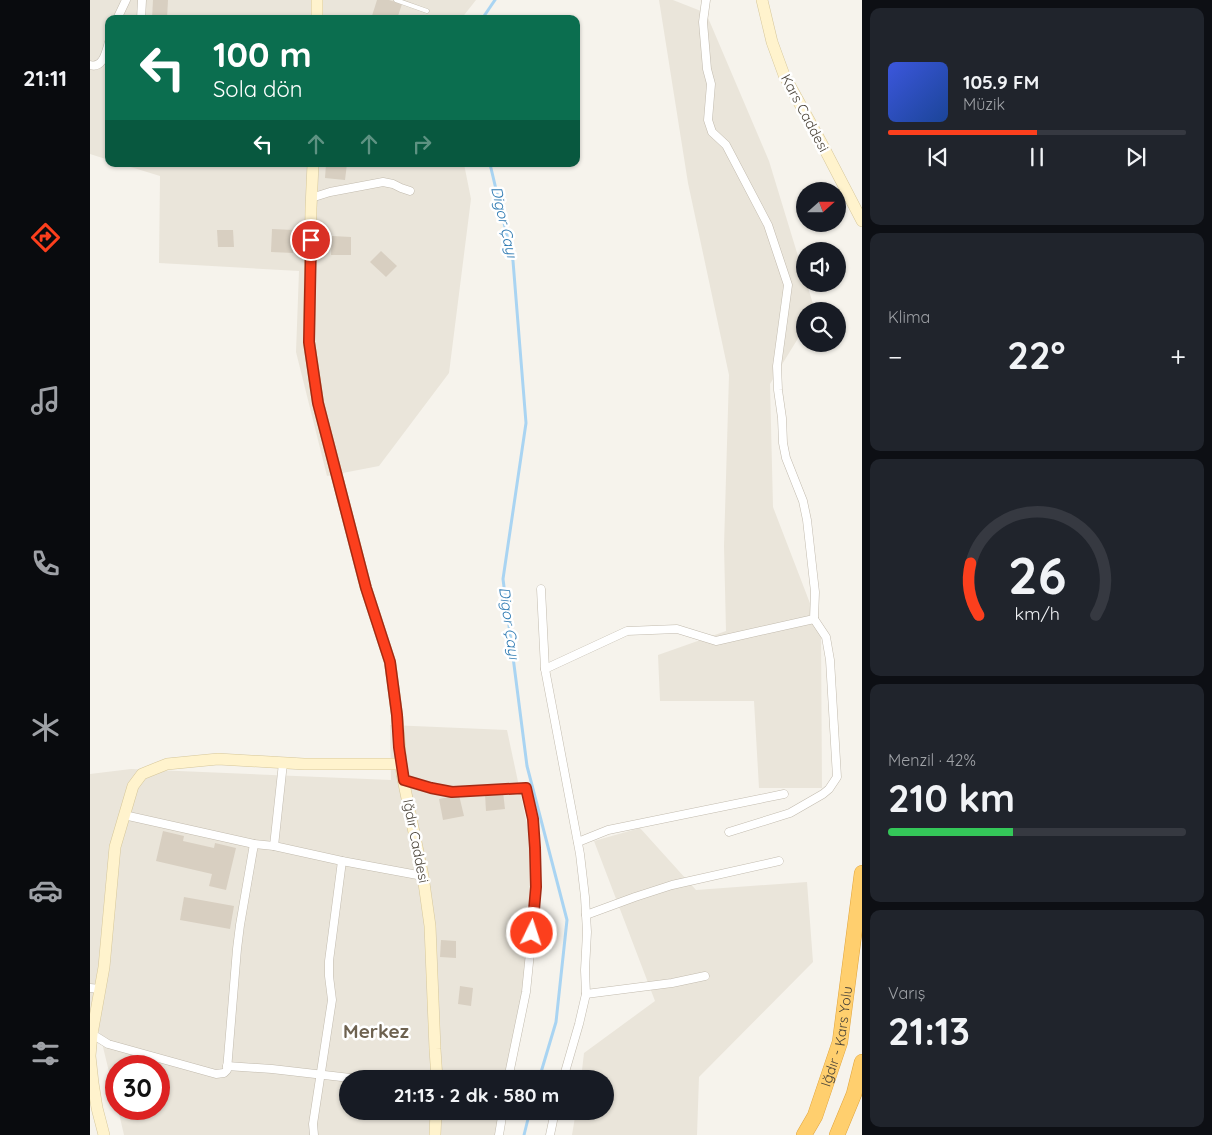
<!DOCTYPE html>
<html lang="tr">
<meta charset="utf-8">
<style>
body{margin:0;font-family:Quicksand,sans-serif;background:#20242c;color:#f1f3f6;height:100vh;display:flex;flex-direction:column;font-size:19px;white-space:nowrap}
*{box-sizing:border-box;margin:0}
p{font-size:16px;color:#9ea1a6}
.icon{flex:none;width:28px;height:28px;fill:none;stroke:currentColor;stroke-width:2;stroke-linecap:round;stroke-linejoin:round}
.map{position:relative;flex:1;overflow:hidden}
.side{display:flex;flex-direction:column;gap:8px;padding:8px;background:#0d0f14;width:350px}
.side>*{flex:none}
.top-card{position:absolute;left:15px;top:15px;width:475px;height:152px;border-radius:10px;box-shadow:0 1px 4px #0004;background:#0b6e4f;color:#fff;overflow:hidden}
.needle{width:32px;rotate:69deg}
.tools{position:absolute;left:706px;top:182px;display:grid;gap:10px}
.tools a{display:grid;place-items:center;width:50px;height:50px;border-radius:50%;background:#171b24;box-shadow:0 1px 4px #0004;font-size:25px}
.speed{position:absolute;left:15px;top:1055px;display:flex;gap:10px;font-size:25px;font-weight:700;text-align:center}
.speed>*{display:grid;place-content:center;width:65px;height:65px;border-radius:50%;background:#171b24;box-shadow:0 1px 4px #0004;line-height:1}
.speed .limit{border:8px solid #d22;background:#fff;color:#111}
.pin{position:absolute;display:grid;place-items:center;width:42px;height:42px;color:#fff;margin:-21px;border:2px solid #fff;border-radius:50%;box-shadow:0 1px 5px #0007}
.me{position:absolute;width:55px;margin:-28px;rotate:4deg;stroke-linejoin:round;filter:drop-shadow(0 0 4px #0008)}
.turn{display:flex;align-items:center;gap:18px;height:105px;padding:0 25px;font-size:22px}
.turn .icon{width:65px;height:65px;stroke-width:2.5}
.turn b{display:block;font-size:35px;line-height:42px}
.lanes{display:flex;align-items:center;height:48px;padding:0 25px;background:#0003;justify-content:center;gap:25px;direction:ltr}
.lanes .off{opacity:.35}
.big{font-size:38px;font-weight:700;line-height:1.1}
.side .card{flex:1;display:flex;flex-direction:column;justify-content:center;gap:8px;min-width:0;padding:0 18px;border-radius:10px;background:#20242c}
.side .dial{align-items:center;gap:0}
.dial svg{height:130px;overflow:visible;fill:none;stroke:#363941;stroke-width:7;stroke-linecap:round;text-anchor:middle}
.dial text{fill:#f1f3f6;stroke:none}
.song{display:flex;align-items:center;gap:15px}
.cover{width:60px;height:60px;border-radius:8px;background:linear-gradient(135deg,hsl(230 70% 55%),hsl(220 70% 35%))}
.played{height:5px;border-radius:2px;background:linear-gradient(90deg,#fc3f1d 50%,#363941 50%)}
.keys{display:flex;justify-content:space-around;direction:ltr}
.heat{display:flex;justify-content:space-between;align-items:center;font-size:28px;direction:ltr}
.charge{height:8px;border-radius:4px;background:linear-gradient(90deg,#34c759 42%,#363941 0)}
.trip{position:absolute;left:249px;top:1070px;width:275px;height:50px;border-radius:25px;background:#171b24;box-shadow:0 1px 4px #0004;font-weight:700;line-height:50px;text-align:center}
main{display:flex;flex:1;min-height:0}
.tabs{display:flex;flex-direction:column;width:90px;justify-content:space-around;align-items:center;background:#090b0e;color:#9ea1a6}
.tabs .icon{width:35px;height:35px}
.tabs .current{color:#fc3f1d}
.tabs b{font-size:22px;color:#f1f3f6}
.map>svg:first-child{display:block}
.residential{fill:#eae5da}
.lines{fill:none;stroke-linecap:round;stroke-linejoin:round}
.stream{stroke:#a9d4f2;stroke-width:3}
.building{fill:#d8cfc1}
.lane-casing{stroke:#c2bbae;stroke-width:5}
.street-casing{stroke:#c2bbae;stroke-width:9}
.secondary-casing{stroke:#d6c79b;stroke-width:12}
.highway-casing{stroke:#e0a43c;stroke-width:16}
.lane{stroke:#fff;stroke-width:4}
.street{stroke:#fff;stroke-width:8}
.secondary{stroke:#fff3cd;stroke-width:11}
.highway{stroke:#ffcf6e;stroke-width:15}
.route-casing{stroke:#a42913;stroke-width:12}
.route{stroke:#fc3f1d;stroke-width:9}
.labels{text-anchor:middle;stroke-width:5;stroke-linejoin:round;paint-order:stroke}
.street-label{font-size:14px;fill:#4b4439;stroke:#fff}
.water-label{font-size:15px;font-style:italic;fill:#2e7ab2;stroke:#fff}
.district-label{font-size:19px;font-weight:bold;fill:#6e6250;stroke:#fff}
</style>
<main>
<nav class="tabs">
<b>21:11</b>
<svg class="icon current" aria-label="directions" viewBox="0 0 24 24"><path d="M12 3l9 9-9 9-9-9zM9 14v-3h6M13 9l2 2-2 2"/></svg>
<svg class="icon" aria-label="music" viewBox="0 0 24 24"><path d="M9 18V5l10-2v13"/><circle cx="6" cy="18" r="3"/><circle cx="16" cy="16" r="3"/></svg>
<svg class="icon" aria-label="phone" viewBox="0 0 24 24"><path d="M5 4h4l2 5-3 2q2 4 5 5l2-3 5 2v4C11 20 4 13 5 4z"/></svg>
<svg class="icon" aria-label="climate" viewBox="0 0 24 24"><path d="M12 3v18M4 7l16 10M4 17L20 7"/></svg>
<svg class="icon" aria-label="car" viewBox="0 0 24 24"><path d="M5 17H2v-5l4-1 3-4h7l3 4 3 1v5h-3M9 17h6M6 11h13"/><circle cx="7" cy="17" r="2"/><circle cx="17" cy="17" r="2"/></svg>
<svg class="icon" aria-label="filters" viewBox="0 0 24 24"><path d="M4 7h16M4 17h16"/><circle cx="9" cy="7" r="2"/><circle cx="15" cy="17" r="2"/></svg>
</nav>
<div class="map">
<svg width="772" height="1135" viewBox="0 0 772 1135">
<rect width="100%" height="100%" fill="#f6f3ec"/>
<g class="residential">
<path d="M0,0H386L371,19H19V160L0,154Z"/>
<path d="M569,0H583L616,13L679,161L715,279V284H717L725,311H715V327L680,384L683,507L731,632L732,788H669L664,701H570L568,655L636,631L634,546L639,375L598,183Z"/>
<path d="M31,164H374L381,199L359,373L289,466L237,476L206,352L209,271L69,263L70,176Z"/>
<path d="M300,725L417,730L448,876L432,1015L419,1079H258V1111H413L408,1135H34L28,1109H69V1066H26V1101L7,1022L0,1021V774L41,769L301,780Z"/>
<path d="M550,828L606,890L717,882L723,962L609,1077L607,1135H482L486,1111H515V1079H491L494,1053L565,1001L504,841Z"/>
</g>
<g class="lines">
<g class="stream">
<path d="M392,19L405,0"/>
<path d="M400,164L423,261L436,423L413,579L437,766L477,920L466,1022L449,1079"/>
<path d="M434,1135L440,1111"/>
</g>
</g>
<g class="building">
<path d="M63,0H78L77,19H62Z"/>
<path d="M287,0H299L312,4L307,19H281Z"/>
<path d="M236,164H257L255,180L235,178Z"/>
<path d="M182,229L204,230L203,253L181,252Z"/>
<path d="M127,230H143L144,247H128Z"/>
<path d="M242,236L261,237V255H241Z"/>
<path d="M291,251L307,266L296,277L280,262Z"/>
<path d="M413,792L415,809L396,811L395,794Z"/>
<path d="M369,795L374,816L353,820L349,799Z"/>
<path d="M73,831L94,836L93,841L124,848L125,843L146,848L136,890L119,886L122,874L66,861Z"/>
<path d="M94,897L144,906L140,929L90,920Z"/>
<path d="M351,940L366,941V958L350,957Z"/>
<path d="M370,986L383,988L381,1006L368,1004Z"/>
</g>
<g class="lines">
<g class="lane-casing">
<path id="lane" d="M306,0L337,11"/>
</g>
<g class="street-casing">
<g id="street">
<path d="M27,19L36,0"/>
<path d="M51,19L52,0"/>
<path d="M0,65C13,69 16,52 19,42"/>
<path d="M221,198L240,192L293,182L303,184L311,188L320,191"/>
<path d="M451,589L455,669L490,854L495,897L497,932L495,970L496,994L489,1024L473,1079"/>
<path d="M455,669L537,631L587,629L626,641L724,619L725,592L717,520L713,501L696,458L693,443L692,418L688,390L687,366L698,285L678,225L636,145L622,132L618,120L621,84L617,69L613,22L616,0"/>
<path d="M314,780C329,785 344,790 360,791C384,794 412,789 436,788L443,819L445,848V887L442,933L436,992L418,1079"/>
<path d="M34,815L164,844L184,846L252,861L333,876"/>
<path d="M639,832L700,813L733,794L739,789L747,777L740,660L736,637L724,619"/>
<path d="M488,842L518,830L694,794"/>
<path d="M184,846L193,763"/>
<path d="M496,915L545,897L582,885L689,861"/>
<path d="M0,988L10,989"/>
<path d="M496,994L582,983L615,976"/>
<path d="M2,1034L18,1044L126,1074L134,1073L137,1070L147,949L150,925L164,844"/>
<path d="M137,1066L182,1069L269,1079"/>
<path d="M224,1135L223,1124L242,1000L239,976V961L252,861"/>
<path d="M409,1135L413,1111"/>
<path d="M460,1135L465,1111"/>
</g>
</g>
<g class="secondary-casing">
<g id="secondary">
<path d="M227,0V19"/>
<path d="M672,0L682,42L694,75L732,144L772,221"/>
<path d="M223,164L221,208L219,342L228,403L276,588L300,662L307,715L312,774L333,876L340,926L345,1049L347,1079"/>
<path d="M14,1135L7,1108L3,1083L0,1056L2,1034L14,967L25,847L43,786L52,774L77,764L128,759L214,764H311"/>
<path d="M345,1135L346,1111"/>
</g>
</g>
<g class="highway-casing">
<g id="highway">
<path id="s1" d="M714,1135L725,1116L750,1042L772,873"/>
<path d="M747,1135L764,1094L772,1062"/>
</g>
</g>
<use href="#lane" class="lane"/>
<use href="#street" class="street"/>
<use href="#secondary" class="secondary"/>
<use href="#highway" class="highway"/>
</g>
<g class="lines">
<g class="route-casing">
<path id="route" d="M221,240L219,342L228,403L276,588L300,662L307,715L309,747L314,780L341,788L362,792L436,788L443,819L445,848L446,887L442,933"/>
</g>
<use href="#route" class="route"/>
</g>
<g class="labels">
<g class="street-label">
<text transform="translate(715 113) rotate(62)" y="5">Kars Caddesi</text>
<text transform="translate(326 841) rotate(79)" y="5">Iğdır Caddesi</text>
<text dy="5" stroke="none"><textPath href="#s1" startOffset="105">Iğdır - Kars Yolu</textPath></text>
</g>
<g class="water-label">
<text transform="translate(414 222) rotate(77)" y="5">Digor Çayı</text>
<text transform="translate(419 623) rotate(82)" y="5">Digor Çayı</text>
</g>
<g class="district-label">
<text x="286" y="1038">Merkez</text>
</g>
</g>
</svg>
<div class="tools">
<a><svg class="needle" viewBox="-14 -14 28 28"><path d="M0-13l5 13h-10z" fill="#e53935"/><path d="M0 13l5-13h-10z" fill="#9ea1a6"/></svg></a>
<a><svg class="icon" aria-label="sound" viewBox="0 0 24 24"><path d="M4 9h4l5-4v14l-5-4H4zM17 9q2 3 0 6"/></svg></a>
<a><svg class="icon" aria-label="search" viewBox="0 0 24 24"><circle cx="10" cy="10" r="6"/><path d="M15 15l6 6"/></svg></a>
</div>
<div class="speed"><div class="limit">30</div></div>
<div class="pin" style="left:221px;top:240px;background:#d93025"><svg class="icon" aria-label="arrive" viewBox="0 0 24 24"><path d="M6 21V4h12l-3 4 3 4H6"/></svg></div>
<svg class="me" style="left:442px;top:933px" viewBox="-20 -20 40 40"><circle r="17" fill="#fc3f1d" stroke="#fff" stroke-width="3"/><path d="M0-11L8 9 0 5-8 9z" fill="#fff"/></svg>
<div class="trip">21:13 · 2 dk · 580 m</div>
<div class="top-card">
<div class="turn"><svg class="icon" aria-label="left" viewBox="0 0 24 24"><path d="M17 20v-9H6M10 6l-5 5 5 5"/></svg><div><b>100 m</b>Sola dön</div></div>
<div class="lanes"><svg class="icon" aria-label="left" viewBox="0 0 24 24"><path d="M17 20v-9H6M10 6l-5 5 5 5"/></svg><svg class="icon off" aria-label="ahead" viewBox="0 0 24 24"><path d="M12 20V5M6 11l6-6 6 6"/></svg><svg class="icon off" aria-label="ahead" viewBox="0 0 24 24"><path d="M12 20V5M6 11l6-6 6 6"/></svg><svg class="icon off" aria-label="right" viewBox="0 0 24 24"><path d="M7 20v-9h11M14 6l5 5-5 5"/></svg></div>
</div>
</div>
<section class="side">
<div class="card">
<div class="song"><i class="cover"></i><div><b>105.9 FM</b><p>Müzik</p></div></div>
<div class="played"></div>
<div class="keys"><svg class="icon" aria-label="previous" viewBox="0 0 24 24"><path d="M18 5L8 12l10 7zM5 5v14"/></svg><svg class="icon" aria-label="pause" viewBox="0 0 24 24"><path d="M8 5v14M16 5v14"/></svg><svg class="icon" aria-label="next" viewBox="0 0 24 24"><path d="M6 5l10 7-10 7zM19 5v14"/></svg></div>
</div>
<div class="card"><p>Klima</p>
<div class="heat"><a>−</a><b class="big">22°</b><a>+</a></div>
</div>
<div class="card dial"><svg viewBox="0 0 100 80">
<path d="M14 69A42 42 0 1 1 86 69"/>
<path d="M14 69A42 42 0 0 1 9 37" stroke="#fc3f1d"/>
<text x="50" y="56" font-size="32" font-weight="700">26</text>
<text x="50" y="72" font-size="11">km/h</text>
</svg></div>
<div class="card"><p>Menzil · 42%</p><b class="big">210 km</b><div class="charge"></div></div>
<div class="card"><p>Varış</p><b class="big">21:13</b></div>
</section>
</main>
